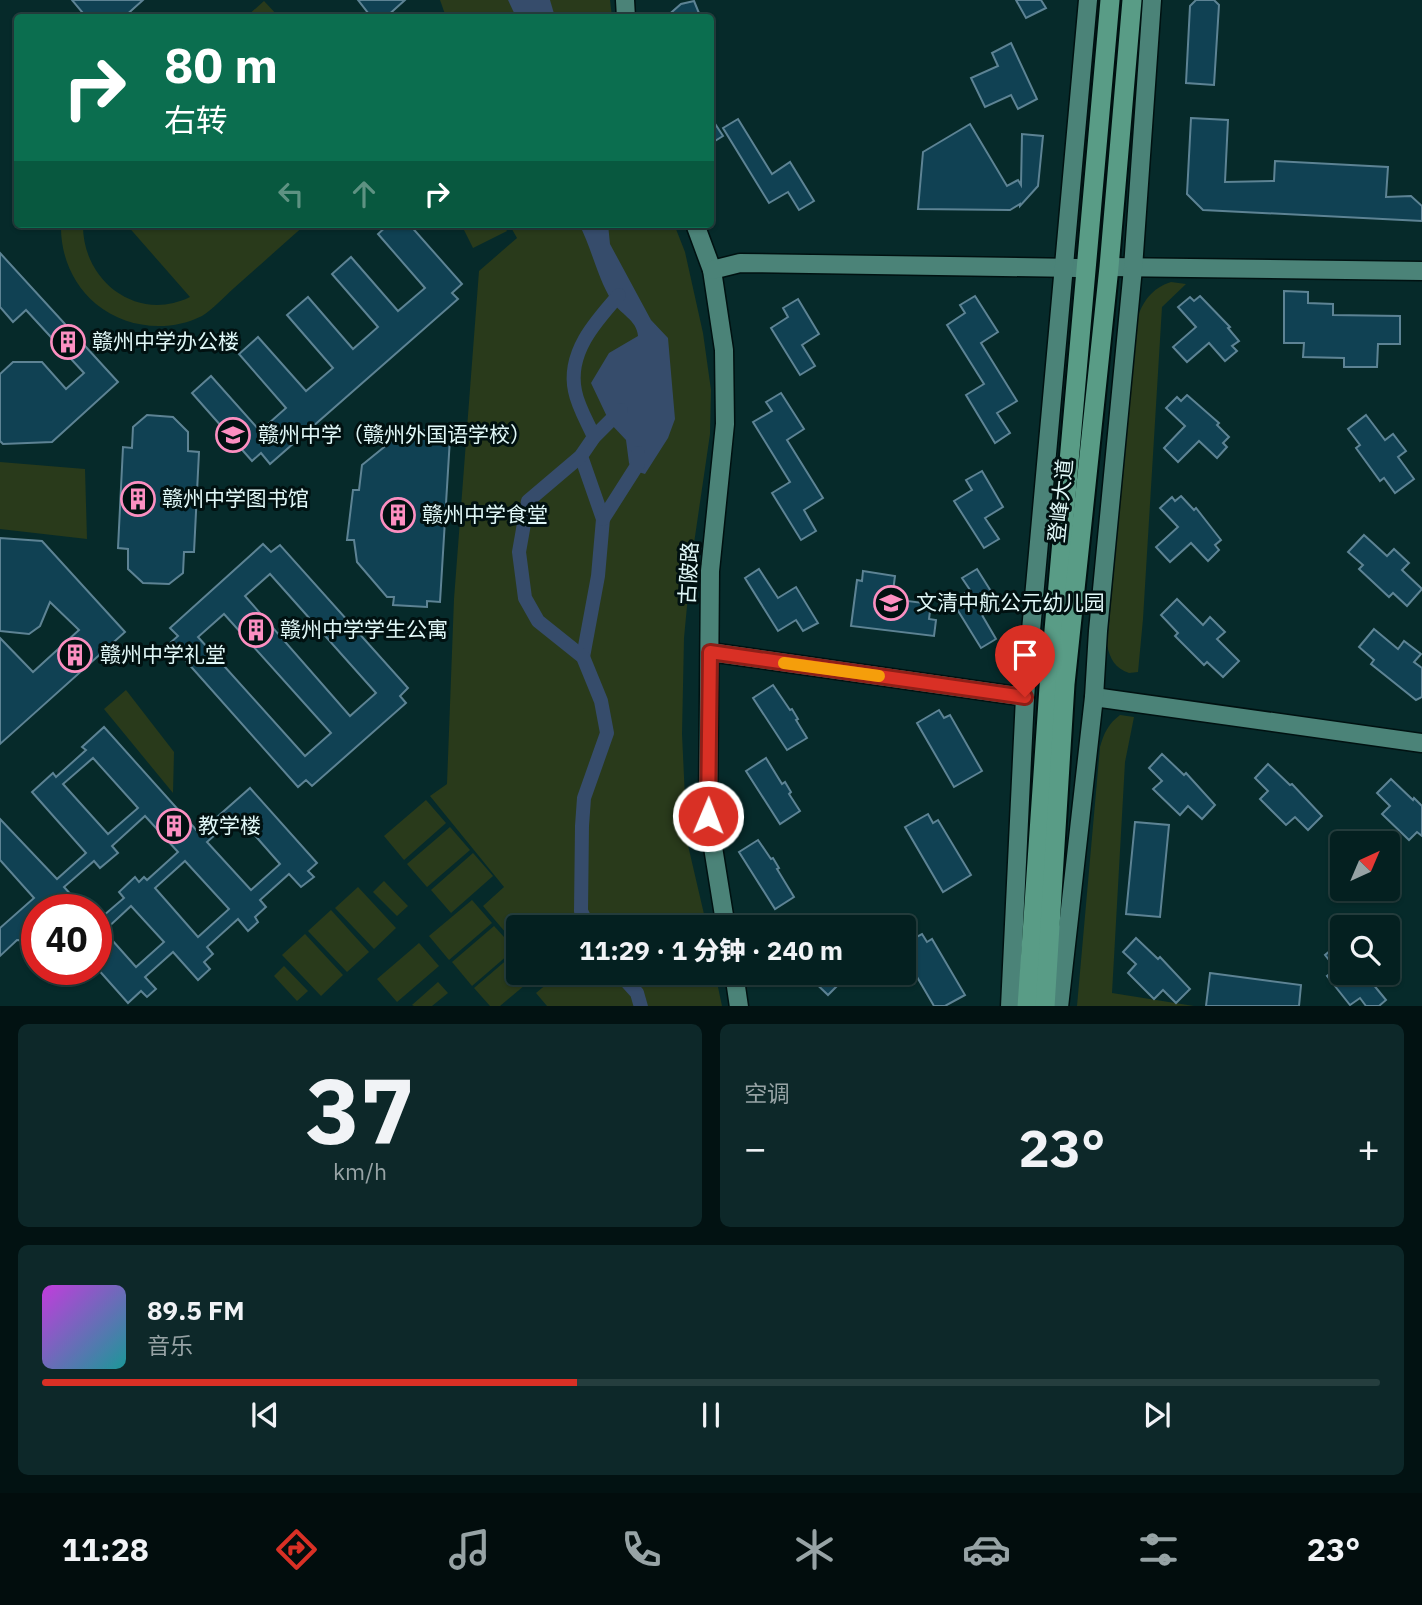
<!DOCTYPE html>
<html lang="zh">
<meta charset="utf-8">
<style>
body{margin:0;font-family:"IBM Plex Sans","Noto Sans SC",sans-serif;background:#0d2829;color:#f1f3f6;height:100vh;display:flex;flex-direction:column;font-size:26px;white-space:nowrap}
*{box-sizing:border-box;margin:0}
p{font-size:23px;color:#97a3a5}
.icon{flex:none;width:38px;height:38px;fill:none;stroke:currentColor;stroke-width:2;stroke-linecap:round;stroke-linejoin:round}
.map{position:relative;height:1006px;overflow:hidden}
.panel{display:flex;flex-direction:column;gap:18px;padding:18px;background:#021212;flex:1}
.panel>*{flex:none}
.guide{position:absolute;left:14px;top:14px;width:700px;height:214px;border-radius:7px;box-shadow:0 2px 5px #0004,0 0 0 2px #253e3e;background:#0b6e4f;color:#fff;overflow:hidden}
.needle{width:46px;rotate:44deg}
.fabs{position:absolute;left:1330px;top:831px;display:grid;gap:14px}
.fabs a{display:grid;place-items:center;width:70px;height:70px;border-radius:7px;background:#042020;box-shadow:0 2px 5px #0004,0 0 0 2px #253e3e;font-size:35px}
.speed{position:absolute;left:21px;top:894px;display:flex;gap:14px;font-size:35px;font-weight:700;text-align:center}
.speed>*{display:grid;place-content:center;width:91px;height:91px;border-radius:50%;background:#042020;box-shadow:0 2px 5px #0004,0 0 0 2px #253e3e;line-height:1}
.speed .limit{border:10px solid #d22;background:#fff;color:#111}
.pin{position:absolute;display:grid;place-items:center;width:60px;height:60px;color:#fff;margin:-72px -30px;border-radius:50% 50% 50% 0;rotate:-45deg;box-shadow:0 0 7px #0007}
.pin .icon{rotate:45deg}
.me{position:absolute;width:77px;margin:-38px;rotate:1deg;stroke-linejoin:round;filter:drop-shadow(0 0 5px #0008)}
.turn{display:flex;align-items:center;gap:24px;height:147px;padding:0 35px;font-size:32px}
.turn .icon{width:91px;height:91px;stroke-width:2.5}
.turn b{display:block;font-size:49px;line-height:60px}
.lanes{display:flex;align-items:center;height:66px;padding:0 35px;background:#0003;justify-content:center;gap:35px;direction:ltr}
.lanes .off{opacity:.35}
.big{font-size:52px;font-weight:800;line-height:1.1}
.panel .card{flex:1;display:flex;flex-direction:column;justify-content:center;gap:10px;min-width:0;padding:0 24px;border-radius:10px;background:#0d2829}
.panel .dial{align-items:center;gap:0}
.dial b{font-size:91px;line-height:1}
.song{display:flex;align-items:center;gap:21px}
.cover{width:84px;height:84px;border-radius:10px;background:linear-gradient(135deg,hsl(290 70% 55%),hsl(180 70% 35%))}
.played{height:7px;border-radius:4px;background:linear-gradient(90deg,#d93025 40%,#253e3e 40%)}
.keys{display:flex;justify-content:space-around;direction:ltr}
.heat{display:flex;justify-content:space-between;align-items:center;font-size:38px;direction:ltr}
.panel .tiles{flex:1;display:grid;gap:18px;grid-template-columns:1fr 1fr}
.card:last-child{grid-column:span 2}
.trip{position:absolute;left:506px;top:915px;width:410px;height:70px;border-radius:7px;background:#042020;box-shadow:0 2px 5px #0004,0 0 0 2px #253e3e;font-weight:800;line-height:70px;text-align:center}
.tab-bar{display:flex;height:112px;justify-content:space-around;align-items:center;background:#020d0d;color:#97a3a5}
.tab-bar .icon{width:49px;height:49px}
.tab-bar .current{color:#d93025}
.tab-bar b{font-size:32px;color:#f1f3f6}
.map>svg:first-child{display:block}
.green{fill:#293a1b}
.water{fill:#364c6b}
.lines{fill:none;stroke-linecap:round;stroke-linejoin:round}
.canal{stroke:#364c6b;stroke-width:14}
.building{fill:#104153;stroke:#5d8394;stroke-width:2;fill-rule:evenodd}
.secondary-casing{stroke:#011;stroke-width:21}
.primary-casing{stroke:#011;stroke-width:23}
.secondary{stroke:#4b8378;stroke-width:18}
.primary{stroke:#599c86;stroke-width:19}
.route-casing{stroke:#8d1f18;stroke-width:18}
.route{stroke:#d93025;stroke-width:12}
.slow{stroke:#f59e0b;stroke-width:12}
.labels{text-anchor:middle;stroke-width:6;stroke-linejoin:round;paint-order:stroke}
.poi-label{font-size:21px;fill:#e0f7f7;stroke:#011111;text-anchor:start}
.street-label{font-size:21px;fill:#e0f7f7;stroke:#011111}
</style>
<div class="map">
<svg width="1422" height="1007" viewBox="0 0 1422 1007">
<rect width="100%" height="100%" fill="#062a2a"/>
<g class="green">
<path d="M440,0H610L612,17H446Z"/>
<path d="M264,1L279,17H246Z"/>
<path d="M61,224H83C82,281 137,323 190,297L126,224H306C282,245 258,267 234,288C224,297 213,309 202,316C168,333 125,328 96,304C73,285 60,255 61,224Z"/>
<path d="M461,224H503L507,231L473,248Z"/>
<path d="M509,224H674L685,252L703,333L711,390L710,434L691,564L684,638L682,734L687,841L707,927L518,928V947L483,906L504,887L430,796L447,784L454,599L479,271L517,238Z"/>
<path d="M1171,282L1186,284L1162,307L1143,619L1138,672L1129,673C1115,668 1110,659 1107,645L1137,320C1142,302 1152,288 1171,282Z"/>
<path d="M0,462L85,469L87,539L0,529Z"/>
<path d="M126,690L174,752L173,793L104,709Z"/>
<path d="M1120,715L1134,717L1125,762L1112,993L1194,1006H1077L1100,747C1104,733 1108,724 1120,715Z"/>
<path d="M426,800L446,823L404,860L384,836Z"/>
<path d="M450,827L470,850L427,887L407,864Z"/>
<path d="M473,853L493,876L451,913L431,890Z"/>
<path d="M384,881L408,906L397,916L373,892Z"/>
<path d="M358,887L396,928L374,949L335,908Z"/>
<path d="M472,900L492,923L449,960L429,936Z"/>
<path d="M331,910L369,952L347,972L308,931Z"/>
<path d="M494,926L515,949L472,986L452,962Z"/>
<path d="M305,934L343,975L321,996L282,955Z"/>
<path d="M419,943L439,966L397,1002L377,979Z"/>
<path d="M517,951L518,973L537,975L500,1006H490L474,988Z"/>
<path d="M284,966L308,991L297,1001L274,976Z"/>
<path d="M540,973H715L722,1006H547L536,993L548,983Z"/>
<path d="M438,982L448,993L432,1006H414L412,1005Z"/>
</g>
<g class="water">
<path d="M508,0H550L555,17H516Z"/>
<path d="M579,224H608L610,244L651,320L668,338L675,419L668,438L645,474L632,470L629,463L626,440L610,423L591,383L609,353L638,336C637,320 620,314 612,301C597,277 592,249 579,224Z"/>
</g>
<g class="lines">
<g class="canal">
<path d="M594,437C588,423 578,407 575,391C567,353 595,322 619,295"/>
<path d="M581,456L603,519L598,576L583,657"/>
<path d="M603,519L638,464V453"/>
<path d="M589,928L581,911L582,826L584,798L607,733L601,701L583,657L538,621L525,598L519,552L528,501L581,456L594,437L621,410"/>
<path d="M619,973L637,993L641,1007"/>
</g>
</g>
<g class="building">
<path d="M72,0H143L123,18H87Z"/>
<path d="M358,0H405L385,18H372Z"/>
<path d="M1016,0H1041L1046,8L1026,18Z"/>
<path d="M1196,0H1214L1219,5L1214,85L1186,83L1190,6Z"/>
<path d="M694,1L701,18H665L681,4Z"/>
<path d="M1011,43L1037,99L1018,109L1011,95L985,107L971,78L998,66L992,53Z"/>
<path d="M710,116L723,136L710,144Z"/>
<path d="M1191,118L1228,120L1225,182L1274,181L1275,161L1388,167L1386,197L1411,196L1422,206V221L1203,210L1187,194Z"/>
<path d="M738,119L772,174L790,162L814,201L799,210L788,192L769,203L723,128Z"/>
<path d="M970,124L1007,186L1018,180L1021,185L1022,134L1043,136L1038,186L1020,206V204L1010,210L918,209L923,152Z"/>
<path d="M389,224H409L462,284L452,293L458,299L270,464L261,453L252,461L192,393L211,376L260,431L286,408L239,354L258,337L306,391L333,368L287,315L308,297L353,349L378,327L332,274L351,257L398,311L425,288L378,234Z"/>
<path d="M0,253L118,382L52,442L3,444L0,441V374L13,362H42L66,389L84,373L26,310L13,322L0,307Z"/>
<path d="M1284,291L1308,292V303L1333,304V315L1400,316V344H1378L1377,367H1344V358L1303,357L1304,343H1284Z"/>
<path d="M975,296L998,332L981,343L1017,401L997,413L1010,433L995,443L966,395L984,384L947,325L965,313L960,305Z"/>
<path d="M1200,296L1230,327L1228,328L1239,341L1232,346L1237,351L1225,361L1209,343L1187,362L1173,347L1196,327L1178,307L1190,297L1194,301Z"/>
<path d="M798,299L819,334L802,345L815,366L800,375L771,328L788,317L783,308Z"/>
<path d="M781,393L804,429L787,440L823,498L804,510L816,531L801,540L772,493L790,482L753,422L772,411L766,402Z"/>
<path d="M1187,395L1219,423L1217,425L1229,437L1223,443L1227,447L1217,458L1199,441L1178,462L1164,448L1185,426L1166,408L1177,397L1181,401Z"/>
<path d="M147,415L173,417L188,432V451L199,452L194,552H184L183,573L169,584L143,583L128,569V549L118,548L123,447L132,448L133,427Z"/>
<path d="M1366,415L1385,440L1393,434L1406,451L1398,457L1414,479L1395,493L1384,478L1380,481L1356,448L1360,445L1348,429Z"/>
<path d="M406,429L433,431L432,437L450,438L440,602L427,601V607L393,605L394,597H387L357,562L354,540H347L353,490H359L362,465L399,435H406Z"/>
<path d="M982,471L1003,507L985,518L999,539L984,548L954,501L972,490L966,480Z"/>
<path d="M1181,496L1194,510L1196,508L1221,540L1215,545L1219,550L1208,561L1191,543L1170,562L1156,547L1178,527L1160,508L1172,497L1175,501Z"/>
<path d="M1364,535L1387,556L1394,549L1409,563L1402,570L1422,589L1407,606L1393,593L1389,597L1359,569L1363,565L1348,552Z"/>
<path d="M0,538L42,541L125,632L0,744V638L33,672L79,630L50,602L40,626L29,634L0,631Z"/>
<path d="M263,544L271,552L280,545L408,688L400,696L406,703L312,786L306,780L298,787L170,643L178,636L170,628ZM270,574L376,693L350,716L245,596ZM224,614L331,733L305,756L198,637Z"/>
<path d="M759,569L778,598L796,587L818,623L803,631L796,620L778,631L745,578Z"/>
<path d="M977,569L999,604L982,615L996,639L981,648L952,601L970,590L962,578Z"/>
<path d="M863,571L895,576L892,599L931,604L929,619L936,620L934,636L851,626L857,580L862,581Z"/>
<path d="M1177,599L1203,625L1210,617L1225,632L1217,639L1239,661L1223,677L1207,662L1204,665L1175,636L1178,633L1161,615Z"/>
<path d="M1374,629L1398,649L1404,641L1421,654L1414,662L1422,668V697L1416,700L1371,664L1374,660L1359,647Z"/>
<path d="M773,685L790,710L792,709L798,719L796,720L807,738L787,750L753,698Z"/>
<path d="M939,710L944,718L950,715L982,771L954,787L917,723Z"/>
<path d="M104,727L199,833L250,788L317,863L308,871L314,877L301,887L289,874L260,900L266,907L255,917L258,922L248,931L238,919L207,947L213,954L204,962L210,969L198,980L173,952L145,977L156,989L147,997L141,991L128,1003L96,967V922L124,898L119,892L135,877L139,882L144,877L147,880L178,852L145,816L112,846L118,853L100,868L94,861L64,887L85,910H37V941L17,940L0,956V928L34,898L0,860V819L57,879L86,853L32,792L53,773L56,777L86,750L82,747ZM93,758L138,808L108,834L63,784ZM237,815L280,864L251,890L207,842ZM185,861L229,909L198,937L155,888ZM131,906L164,942L136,967L104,931Z"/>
<path d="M1162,754L1184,775L1186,773L1215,805L1202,819L1188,806L1180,815L1153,789L1162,781L1149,768Z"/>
<path d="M766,758L782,784L785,782L791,792L789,794L800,811L780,824L746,771Z"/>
<path d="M1268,764L1290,785L1292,784L1322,816L1308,830L1295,817L1286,825L1260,799L1268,791L1255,778Z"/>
<path d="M1391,779L1413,800L1414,798L1422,806V836L1417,832L1409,840L1382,814L1390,806L1377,793Z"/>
<path d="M928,814L933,823L938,820L971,875L943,892L905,827Z"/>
<path d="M1135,822L1169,825L1160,917L1126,914Z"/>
<path d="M758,840L771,859L773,858L779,868L777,869L794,897L775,909L739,852Z"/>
<path d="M922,934L927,942L932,939L965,995L945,1006H934L903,953V944Z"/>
<path d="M1136,938L1158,959L1160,957L1190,989L1176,1003L1163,990L1154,999L1128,973L1136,964L1123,952Z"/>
<path d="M1342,941V973H1364L1386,1000L1379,1006H1366L1360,998L1350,1005L1327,976L1336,969L1325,955Z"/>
<path d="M805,973H837L844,979L828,995Z"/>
<path d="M1210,973L1301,985L1299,1006H1206Z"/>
</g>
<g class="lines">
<g class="secondary-casing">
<g id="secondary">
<path d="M625,0L626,18"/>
<path d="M695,224L712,270L724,350L725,424L710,571L708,816L726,928"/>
<path d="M1109,267L1422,271"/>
<path d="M712,270L740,263L1077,268"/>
<path d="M710,652L1025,697"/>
<path d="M1094,697L1422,743"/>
<path d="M734,973L739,1007"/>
<path d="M1010,1007L1025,697L1088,0"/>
<path d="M1059,1007L1094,697L1098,631L1133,268L1152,0"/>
</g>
</g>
<g class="primary-casing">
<g id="primary">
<path d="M1027,1007L1049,687L1110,0"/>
<path d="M1045,1007L1065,684L1109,267L1132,0"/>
</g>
</g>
<use href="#secondary" class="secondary"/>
<use href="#primary" class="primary"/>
</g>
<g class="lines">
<g class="route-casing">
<path id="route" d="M708,816L710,652L1025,697"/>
</g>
<use href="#route" class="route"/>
<path class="slow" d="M784,663L879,676"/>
</g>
<defs>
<g id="building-ring" transform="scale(1.75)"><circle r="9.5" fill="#011111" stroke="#fc8fc1" stroke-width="1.5"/><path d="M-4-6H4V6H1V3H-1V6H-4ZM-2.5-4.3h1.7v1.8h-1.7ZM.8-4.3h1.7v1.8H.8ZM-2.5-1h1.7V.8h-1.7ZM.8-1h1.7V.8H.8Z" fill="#fc8fc1"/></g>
<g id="school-ring" transform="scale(1.75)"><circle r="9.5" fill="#011111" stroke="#fc8fc1" stroke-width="1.5"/><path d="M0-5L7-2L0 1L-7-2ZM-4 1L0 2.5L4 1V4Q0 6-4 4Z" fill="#fc8fc1"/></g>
</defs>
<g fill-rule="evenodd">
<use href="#building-ring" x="68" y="342"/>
<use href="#school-ring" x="233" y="435"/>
<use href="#building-ring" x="138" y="499"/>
<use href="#building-ring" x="398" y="515"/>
<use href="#school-ring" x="891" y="603"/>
<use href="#building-ring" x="256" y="630"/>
<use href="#building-ring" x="75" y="655"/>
<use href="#building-ring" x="174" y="826"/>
</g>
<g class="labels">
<g class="poi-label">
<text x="92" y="349">赣州中学办公楼</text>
<text x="258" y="442">赣州中学（赣州外国语学校）</text>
<text x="162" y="506">赣州中学图书馆</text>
<text x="422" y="522">赣州中学食堂</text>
<text x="916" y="610">文清中航公元幼儿园</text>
<text x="280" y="637">赣州中学学生公寓</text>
<text x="100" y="662">赣州中学礼堂</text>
<text x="198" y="833">教学楼</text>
</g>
<g class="street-label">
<text transform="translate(1061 501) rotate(-84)" y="7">登峰大道</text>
<text transform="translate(689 573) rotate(-87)" y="7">古陂路</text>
</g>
</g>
</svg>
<div class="fabs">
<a><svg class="needle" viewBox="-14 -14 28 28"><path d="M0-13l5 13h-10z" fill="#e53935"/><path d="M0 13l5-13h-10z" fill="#97a3a5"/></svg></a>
<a><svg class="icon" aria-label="search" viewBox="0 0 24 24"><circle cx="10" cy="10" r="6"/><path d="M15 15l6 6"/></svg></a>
</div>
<div class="speed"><div class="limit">40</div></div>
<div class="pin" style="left:1025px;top:697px;background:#d93025"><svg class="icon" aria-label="arrive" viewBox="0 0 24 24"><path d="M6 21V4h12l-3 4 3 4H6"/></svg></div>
<svg class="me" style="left:708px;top:816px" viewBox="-20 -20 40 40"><circle r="17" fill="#d93025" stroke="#fff" stroke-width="3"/><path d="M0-11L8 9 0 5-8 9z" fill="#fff"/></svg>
<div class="trip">11:29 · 1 分钟 · 240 m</div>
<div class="guide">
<div class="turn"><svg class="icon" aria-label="right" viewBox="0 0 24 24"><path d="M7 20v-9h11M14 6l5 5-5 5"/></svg><div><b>80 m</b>右转</div></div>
<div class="lanes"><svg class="icon off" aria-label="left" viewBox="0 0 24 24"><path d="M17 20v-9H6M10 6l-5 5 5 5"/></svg><svg class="icon off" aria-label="ahead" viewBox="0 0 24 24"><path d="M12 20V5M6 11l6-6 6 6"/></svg><svg class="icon" aria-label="right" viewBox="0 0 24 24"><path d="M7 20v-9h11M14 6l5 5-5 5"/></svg></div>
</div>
</div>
<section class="panel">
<div class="tiles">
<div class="card dial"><b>37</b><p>km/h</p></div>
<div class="card"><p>空调</p>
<div class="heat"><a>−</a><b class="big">23°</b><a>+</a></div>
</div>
<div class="card">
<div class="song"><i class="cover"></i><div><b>89.5 FM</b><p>音乐</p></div></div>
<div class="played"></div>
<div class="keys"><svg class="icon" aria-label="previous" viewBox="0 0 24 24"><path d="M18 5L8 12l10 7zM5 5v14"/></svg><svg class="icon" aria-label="pause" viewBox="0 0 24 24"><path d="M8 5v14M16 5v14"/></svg><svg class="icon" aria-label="next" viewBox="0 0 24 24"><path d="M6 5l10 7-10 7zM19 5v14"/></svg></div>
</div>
</div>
</section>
<nav class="tab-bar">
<b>11:28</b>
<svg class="icon current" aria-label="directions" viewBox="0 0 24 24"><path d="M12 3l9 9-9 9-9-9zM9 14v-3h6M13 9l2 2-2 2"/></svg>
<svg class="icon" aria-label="music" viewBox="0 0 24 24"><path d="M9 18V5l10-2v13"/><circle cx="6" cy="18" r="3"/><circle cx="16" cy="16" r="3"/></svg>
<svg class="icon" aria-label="phone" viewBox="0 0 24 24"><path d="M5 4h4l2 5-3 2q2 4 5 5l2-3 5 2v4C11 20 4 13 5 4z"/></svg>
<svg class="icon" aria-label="climate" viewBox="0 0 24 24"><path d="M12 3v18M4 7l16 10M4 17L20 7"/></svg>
<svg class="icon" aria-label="car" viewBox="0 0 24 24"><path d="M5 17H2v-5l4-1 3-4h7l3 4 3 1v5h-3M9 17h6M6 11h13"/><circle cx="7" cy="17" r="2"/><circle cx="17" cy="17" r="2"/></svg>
<svg class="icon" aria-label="filters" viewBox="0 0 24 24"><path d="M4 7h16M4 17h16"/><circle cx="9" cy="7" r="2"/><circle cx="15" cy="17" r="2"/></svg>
<b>23°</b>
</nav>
